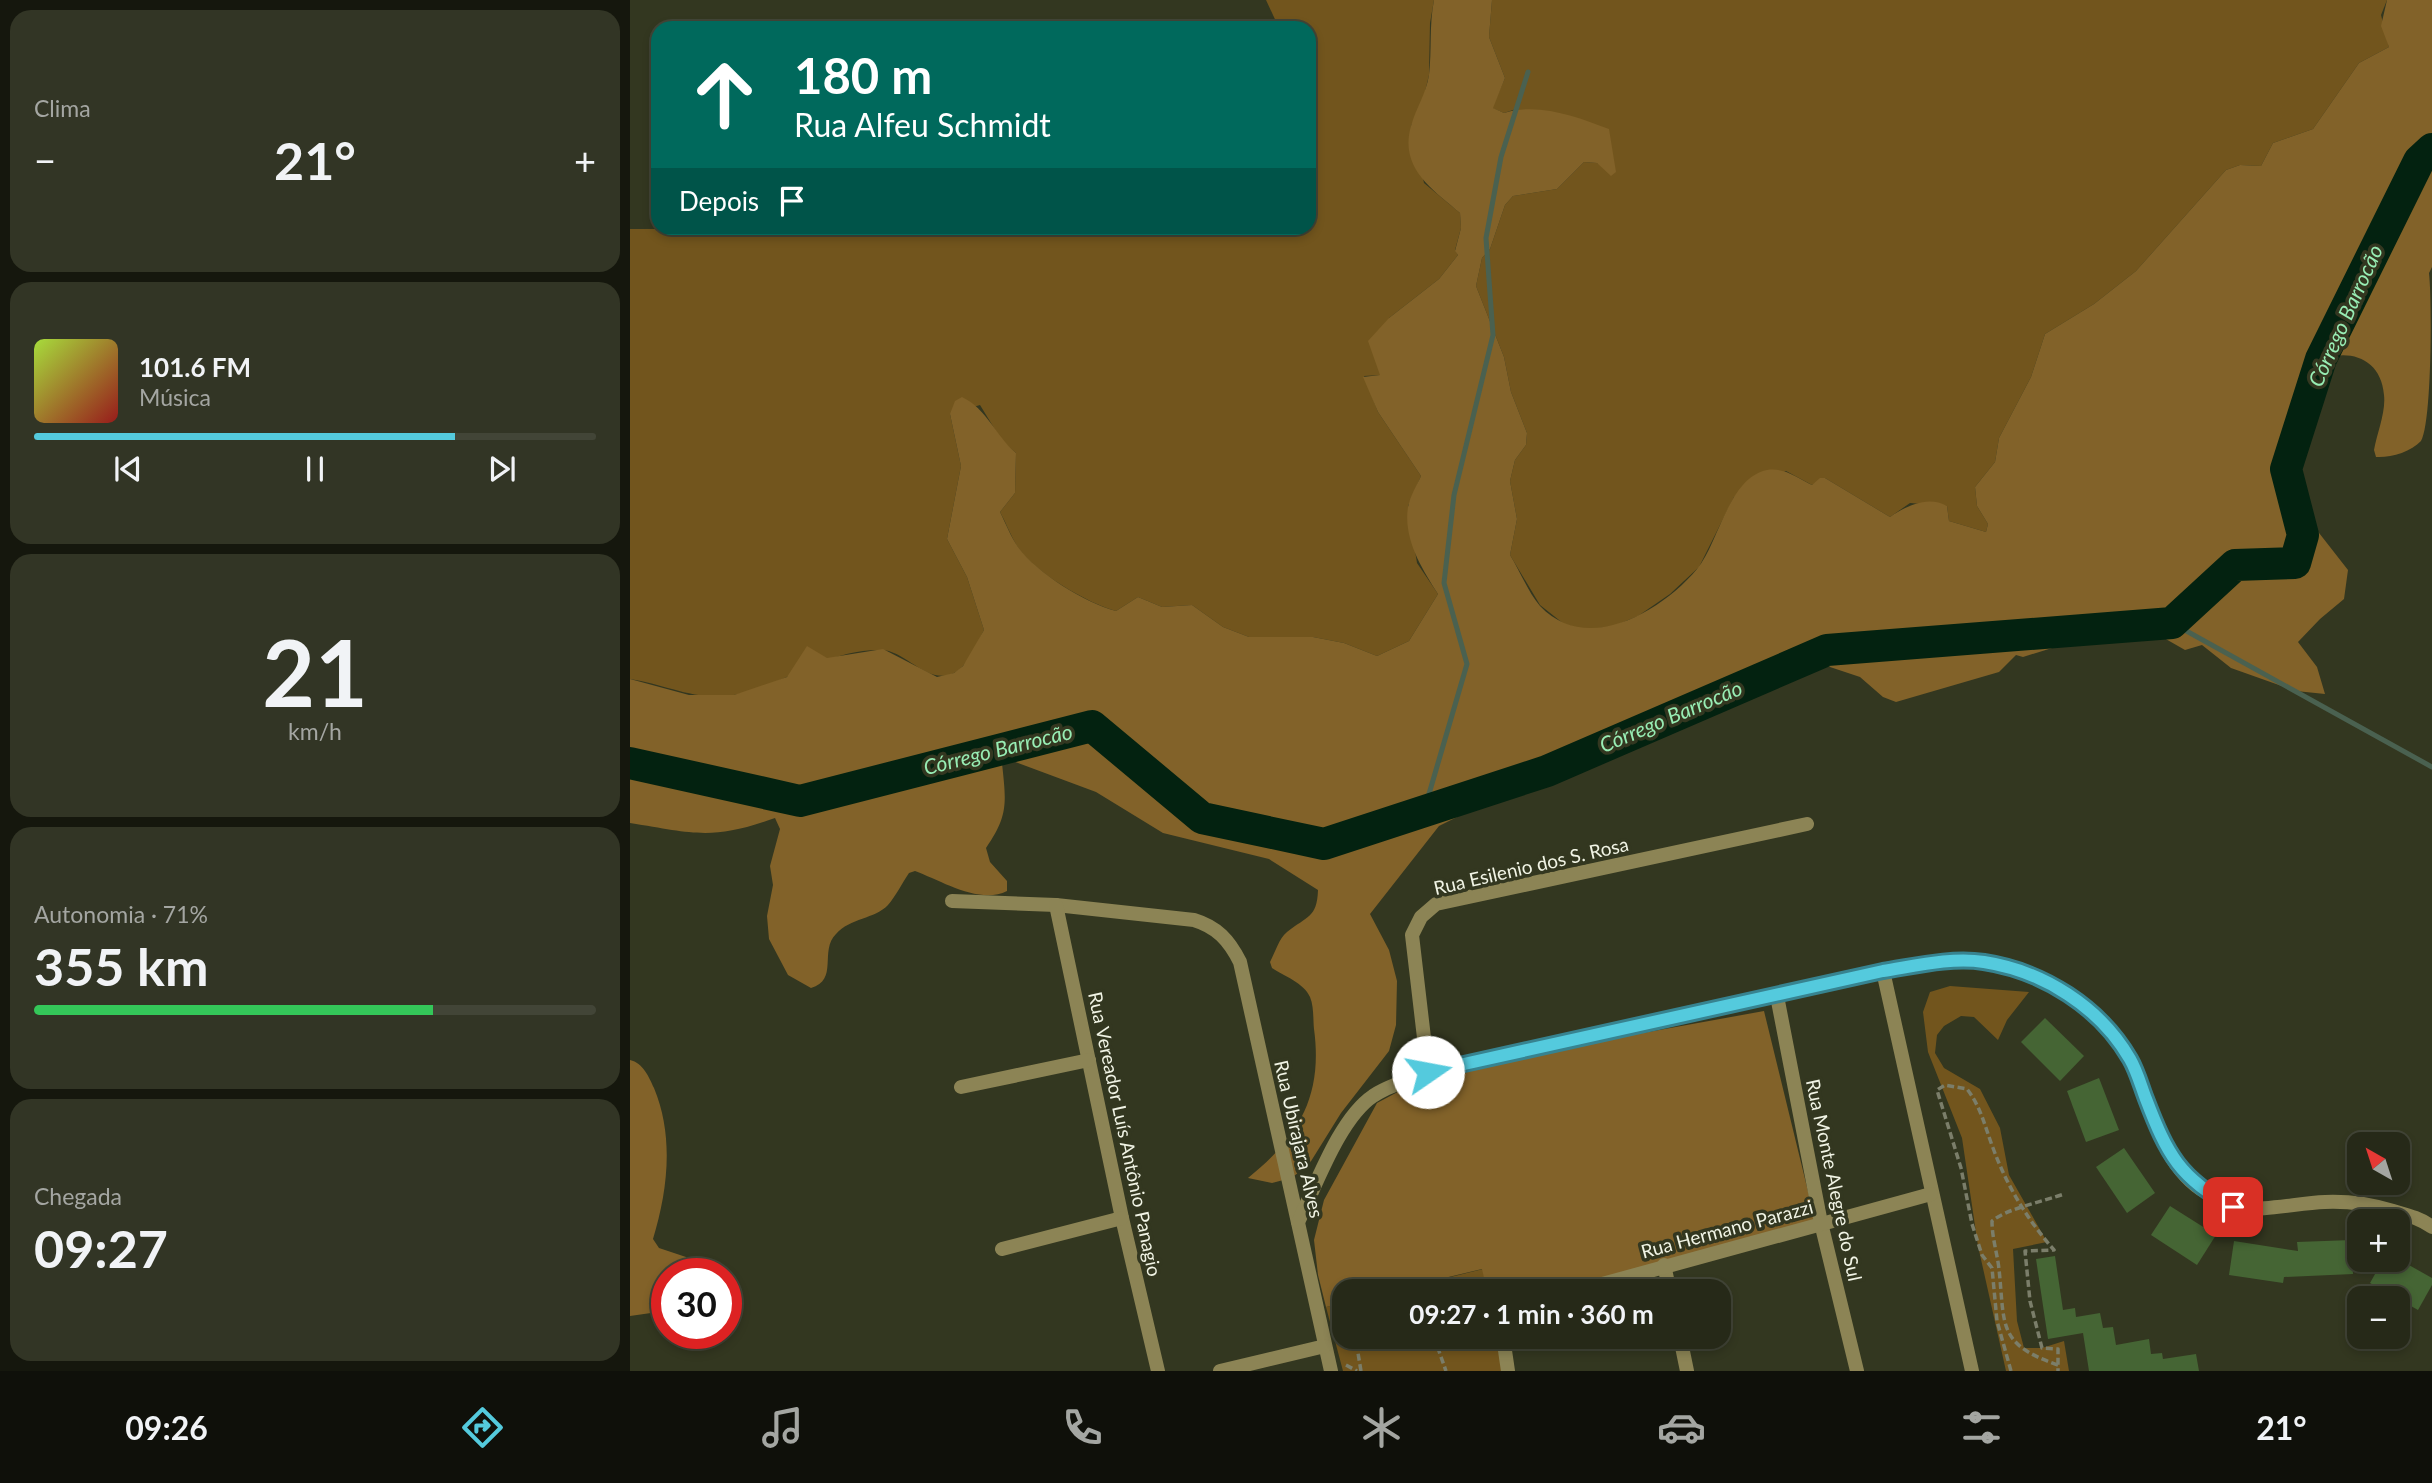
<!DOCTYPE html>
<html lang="pt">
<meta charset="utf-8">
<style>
body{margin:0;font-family:Lato,sans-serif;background:#323525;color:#f1f3f6;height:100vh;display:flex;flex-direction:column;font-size:26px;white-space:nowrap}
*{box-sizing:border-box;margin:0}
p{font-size:23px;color:#a4a6a2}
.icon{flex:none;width:38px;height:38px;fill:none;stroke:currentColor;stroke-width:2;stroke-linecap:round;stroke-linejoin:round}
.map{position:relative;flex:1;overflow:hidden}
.side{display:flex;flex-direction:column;gap:10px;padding:10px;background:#15170d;width:630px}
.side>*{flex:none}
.hud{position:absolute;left:21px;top:21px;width:665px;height:214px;border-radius:21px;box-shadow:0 4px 10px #0003,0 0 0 2px #424537;background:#00695c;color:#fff;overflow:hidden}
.needle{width:46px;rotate:321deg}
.controls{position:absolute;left:1717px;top:1132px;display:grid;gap:14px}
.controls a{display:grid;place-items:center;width:63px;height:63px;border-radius:14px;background:#262918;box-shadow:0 4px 10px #0003,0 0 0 2px #424537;font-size:35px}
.speed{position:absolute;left:21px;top:1258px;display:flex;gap:14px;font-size:35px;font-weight:700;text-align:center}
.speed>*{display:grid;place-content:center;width:91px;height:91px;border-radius:50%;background:#262918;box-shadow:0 4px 10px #0003,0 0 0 2px #424537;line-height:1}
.speed .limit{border:10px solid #d22;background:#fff;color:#111}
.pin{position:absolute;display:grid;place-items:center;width:60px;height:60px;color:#fff;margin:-30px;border-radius:14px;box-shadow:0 4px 10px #0006}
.me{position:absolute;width:77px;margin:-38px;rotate:78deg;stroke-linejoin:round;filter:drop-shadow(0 0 5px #0008)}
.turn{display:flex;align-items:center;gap:24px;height:147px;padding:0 28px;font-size:32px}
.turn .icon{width:91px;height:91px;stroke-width:2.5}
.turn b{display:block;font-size:49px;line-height:60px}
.then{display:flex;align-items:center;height:66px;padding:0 28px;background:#0003;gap:14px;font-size:26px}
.big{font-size:52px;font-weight:700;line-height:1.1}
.side .widget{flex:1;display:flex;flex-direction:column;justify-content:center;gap:10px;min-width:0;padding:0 24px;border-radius:21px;background:#323525}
.side .dial{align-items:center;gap:0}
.dial b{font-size:91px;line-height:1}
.song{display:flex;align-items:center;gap:21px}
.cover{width:84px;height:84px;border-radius:10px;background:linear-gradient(135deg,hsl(80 70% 55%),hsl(0 70% 35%))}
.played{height:7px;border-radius:4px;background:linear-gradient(90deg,#54cadd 75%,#424537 75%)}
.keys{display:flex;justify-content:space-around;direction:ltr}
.heat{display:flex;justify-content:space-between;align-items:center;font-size:38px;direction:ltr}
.charge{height:10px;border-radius:5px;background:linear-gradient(90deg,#34c759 71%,#424537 0)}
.trip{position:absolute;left:702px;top:1279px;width:399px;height:70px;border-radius:21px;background:#262918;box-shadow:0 4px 10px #0003,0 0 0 2px #424537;font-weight:700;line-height:70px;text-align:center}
.tabs{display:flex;height:112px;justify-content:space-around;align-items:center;background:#0f100a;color:#a4a6a2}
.tabs .icon{width:49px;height:49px}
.tabs .current{color:#54cadd}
.tabs b{font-size:32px;color:#f1f3f6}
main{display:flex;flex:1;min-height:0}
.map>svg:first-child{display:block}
.green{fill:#72551d}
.forest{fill:#826229}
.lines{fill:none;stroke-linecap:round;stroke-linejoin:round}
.stream{stroke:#4a6150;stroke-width:5}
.river{stroke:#032210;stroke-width:32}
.building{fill:#456534}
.path{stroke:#7b7e6a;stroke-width:3.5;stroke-dasharray:7 3.5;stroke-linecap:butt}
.street{stroke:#8c8455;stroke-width:14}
.route-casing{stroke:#378390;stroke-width:18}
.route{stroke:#54cadd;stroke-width:12}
.labels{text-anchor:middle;stroke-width:7;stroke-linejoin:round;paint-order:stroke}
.street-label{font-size:19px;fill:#f1f4e5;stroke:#333720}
.water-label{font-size:21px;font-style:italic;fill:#98edb4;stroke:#333720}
</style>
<main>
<section class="side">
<div class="widget"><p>Clima</p>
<div class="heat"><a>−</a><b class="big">21°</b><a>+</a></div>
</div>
<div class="widget">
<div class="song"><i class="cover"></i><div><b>101.6 FM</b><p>Música</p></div></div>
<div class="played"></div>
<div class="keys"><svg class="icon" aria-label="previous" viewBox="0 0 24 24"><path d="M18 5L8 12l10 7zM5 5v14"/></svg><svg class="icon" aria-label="pause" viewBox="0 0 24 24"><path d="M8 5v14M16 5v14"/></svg><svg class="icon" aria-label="next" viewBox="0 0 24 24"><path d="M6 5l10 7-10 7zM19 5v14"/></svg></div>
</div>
<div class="widget dial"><b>21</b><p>km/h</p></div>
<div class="widget"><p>Autonomia · 71%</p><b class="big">355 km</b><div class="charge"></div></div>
<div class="widget"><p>Chegada</p><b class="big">09:27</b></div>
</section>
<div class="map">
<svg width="1802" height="1371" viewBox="0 0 1802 1371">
<rect width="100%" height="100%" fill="#333720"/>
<g class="green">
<path d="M636,0H804L800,23L799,75L793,100L781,126L794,183L830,213L831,228L825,250L828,255L809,279L759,318L751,375L734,376L748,412L791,476L778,506L787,563L808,594L779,641L747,656L714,643L683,637H619L593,627L562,605L532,607L508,597L486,611C457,603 404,572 387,546C381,536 376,523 370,512L385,493L386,453L372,441L350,405L320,414L331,466L317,539L337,577L354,630C347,643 338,666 324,673C297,686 276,650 251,650C197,649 155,685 104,695C67,702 35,684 0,679V229L679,228V28H649Z"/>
<path d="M862,0H1757L1751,15L1759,47L1729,63L1683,129L1643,143L1631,166L1610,165L1596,170L1506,271L1464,304L1415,334L1401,377L1369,438L1365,462L1345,487L1347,506L1358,524L1356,532L1319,521L1317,506L1280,503L1260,517L1195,478L1182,485L1156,471L1104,497L1069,567L1040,594L1008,616L984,626L955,630L934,624L910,605L880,555L887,519L880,481L885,460L896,445L897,433L881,392L874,357L846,286L852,258L860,249L875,205L883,196L927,189L954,162L967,163L986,172L886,109L874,113L862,108L875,78L859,37Z"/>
<path d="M1320,986L1399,992L1377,1020L1368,1040L1344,1017L1331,1016L1314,1026L1307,1035L1305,1053L1314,1068L1350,1089L1370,1128L1379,1175L1417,1242L1383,1249L1387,1321L1394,1348H1412L1434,1341L1439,1371H1376L1348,1246L1332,1138L1298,1052L1293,1012L1300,992Z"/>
<path d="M853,1269L857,1291L760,1292Z"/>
<path d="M714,1303V1337H866L872,1371H713L696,1307Z"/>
</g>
<g class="forest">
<path d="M804,0H862L859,37L875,78L863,108L874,113C908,102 948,117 979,129L986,172L981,176L967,163L954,162L927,189L883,196L875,205L860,249L852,258L846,286L874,357L881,392L897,433L896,445L885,460L880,481L887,519L880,555C890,571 898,592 910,606C957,656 1032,611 1067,569C1089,543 1098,478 1137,470C1154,467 1168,478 1182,485L1190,478H1195L1260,517C1276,506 1298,495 1317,506L1319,521L1356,532L1358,524L1347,506L1345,487L1365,462L1369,438L1401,377L1415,334L1464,304L1506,271L1596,170L1610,165L1631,166L1643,143L1683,129L1729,63L1759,47L1751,26L1757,0H1802V267L1799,273C1802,298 1802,422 1791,441C1781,452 1760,458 1746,457L1744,450C1747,433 1756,412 1754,395C1751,354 1711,346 1681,365L1686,401L1657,492L1718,570L1714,599L1690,619L1668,642L1687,667L1695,694L1666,691L1601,668L1572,645L1555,650L1506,622L1393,657L1386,655L1369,672L1266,702L1253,697L1230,677L1197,666L1116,672L1084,683L1043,709L999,722L967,737L871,795L809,826L740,914L759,950L767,981L766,1025L759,1051L711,1113L678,1166L661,1178L642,1183L618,1178C669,1137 693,1096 684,1029C683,1020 684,1006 680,997C674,983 654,976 642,968L640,962C645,953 649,938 657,932C677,916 687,918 688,890L639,859L533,833L466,792L380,760L372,763C376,802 379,815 356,848L360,862L377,881V891C350,905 312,881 285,871L279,873C272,883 266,896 258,905C245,919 220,918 206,934C189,951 209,980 181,988L158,975L139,939L137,916L143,885L140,866L150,829L145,818C82,841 63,833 0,823V679L59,695H104L157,677L177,646L197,658L253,649L307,677L324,673L333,666L354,630L337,577L317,539L331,466L320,414L325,401L332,397C357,409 365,435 386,453L385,493L370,512C376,524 381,537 388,547C407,573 455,603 486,611L508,597L532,607L562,605L593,627L619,637H683L714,643L747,656L779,641L808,594C792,569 773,539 778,507C780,496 787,485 791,476L748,412L733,377L750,375L738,341L759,318L809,279L828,255L825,251L831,228L830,213C802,189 769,168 781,126C786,108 796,94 799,75C802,50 799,25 804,0Z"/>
<path d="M1134,1011L1185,1220L931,1291H857L852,1269L760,1291L714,1292V1303L696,1307L688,1275L684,1240L694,1200L747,1103L809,1070Z"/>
<path d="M0,1060C13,1063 19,1077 24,1088C44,1136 38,1190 23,1239L29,1248L56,1257L64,1272L37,1274V1306L28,1312L0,1316Z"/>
</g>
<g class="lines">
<g class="stream">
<path d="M1542,623L1802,767"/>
<path d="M794,811L837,664L814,583L824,495L863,335L856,238L871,157L898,72"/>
</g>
<path class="river" d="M0,763L170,801L462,726L572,818L694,844L917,771L1197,650L1542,623L1605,565L1665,563L1673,535L1656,469L1691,359L1789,161L1802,149"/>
</g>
<g class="building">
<path d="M1415,1018L1454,1056L1430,1081L1391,1042Z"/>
<path d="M1469,1078L1489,1130L1456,1142L1437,1091Z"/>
<path d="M1494,1148L1525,1193L1497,1213L1466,1167Z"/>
<path d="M1540,1206L1586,1235L1567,1265L1521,1235Z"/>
<path d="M1722,1240L1723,1274L1654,1277L1653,1283L1599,1275L1604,1241L1668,1251L1667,1242Z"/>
<path d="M1425,1256L1433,1310L1445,1308L1446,1317L1470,1313L1473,1328L1483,1327L1486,1345L1519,1339L1521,1354L1532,1353L1533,1359L1566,1354L1569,1371H1459L1453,1333L1418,1339L1406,1259Z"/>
<path d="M1753,1260H1770L1802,1278V1285L1788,1310L1740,1283Z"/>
</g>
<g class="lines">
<g class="path">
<path d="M804,1337L816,1371"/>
<path d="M844,1337L858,1342"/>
<path d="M716,1365L727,1371"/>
<path d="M1428,1365C1367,1344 1375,1326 1369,1269C1367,1252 1362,1238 1362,1221C1378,1208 1412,1202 1434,1194"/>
<path d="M731,1371L728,1353L735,1337"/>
<path d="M1381,1371L1367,1321L1362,1268L1352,1255L1342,1224L1331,1168L1307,1090L1315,1085L1337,1089C1351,1107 1355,1127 1363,1148C1377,1186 1397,1219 1424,1250L1395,1251L1400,1301L1412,1348L1428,1349V1371"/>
</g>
<g class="street">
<path d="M322,901L426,905L564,920C587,927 599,940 610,962L701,1371"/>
<path d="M426,905L492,1218L528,1371"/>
<path d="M1253,971L1342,1371"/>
<path d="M1147,996L1191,1223L1227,1371"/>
<path d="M798,1072L782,935L791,917L806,904L1177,824"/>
<path d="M331,1087L459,1060"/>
<path d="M668,1222C686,1186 709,1119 743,1096C758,1085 781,1080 798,1072L1253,971C1285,966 1321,957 1353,962C1408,969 1478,1011 1502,1062C1521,1106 1532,1168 1577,1193C1585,1198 1596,1206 1605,1207C1635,1212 1666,1203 1695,1202C1719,1201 1740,1204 1763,1211C1777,1215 1790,1218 1802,1227"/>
<path d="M372,1249L492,1218"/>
<path d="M1034,1265L1040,1292"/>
<path d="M943,1292L1301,1194"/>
<path d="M873,1337L878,1371"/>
<path d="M1050,1337L1057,1371"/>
<path d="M590,1371L695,1346"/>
</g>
</g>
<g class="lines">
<g class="route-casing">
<path id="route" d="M798,1072L1253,971C1285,966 1321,957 1354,962C1413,971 1470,1007 1500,1059C1507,1071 1511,1086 1516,1099C1537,1154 1550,1179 1603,1207"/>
</g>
<use href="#route" class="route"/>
</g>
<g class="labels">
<g class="street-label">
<text transform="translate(901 866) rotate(-13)" y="7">Rua Esilenio dos S. Rosa</text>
<text transform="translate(495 1134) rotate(78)" y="7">Rua Vereador Luís Antônio Panagio</text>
<text transform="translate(669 1139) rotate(77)" y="7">Rua Ubirajara Alves</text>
<text transform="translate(1204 1180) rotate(78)" y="7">Rua Monte Alegre do Sul</text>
<text transform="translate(1097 1229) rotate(-15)" y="7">Rua Hermano Parazzi</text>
</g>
<g class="water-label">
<text transform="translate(1716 316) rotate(-66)" y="7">Córrego Barrocão</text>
<text transform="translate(1041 717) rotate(-23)" y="7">Córrego Barrocão</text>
<text transform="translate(368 750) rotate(-14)" y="7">Córrego Barrocão</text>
</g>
</g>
</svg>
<div class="controls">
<a><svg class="needle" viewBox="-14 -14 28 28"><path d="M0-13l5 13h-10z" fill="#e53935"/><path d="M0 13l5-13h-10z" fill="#a4a6a2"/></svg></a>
<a>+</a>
<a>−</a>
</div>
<div class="speed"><div class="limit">30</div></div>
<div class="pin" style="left:1603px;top:1207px;background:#d93025"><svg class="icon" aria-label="arrive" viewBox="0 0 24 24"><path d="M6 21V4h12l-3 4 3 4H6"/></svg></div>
<svg class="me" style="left:798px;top:1072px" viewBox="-20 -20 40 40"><circle r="19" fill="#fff"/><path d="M0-13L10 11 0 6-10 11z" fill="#54cadd"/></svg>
<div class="trip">09:27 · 1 min · 360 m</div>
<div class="hud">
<div class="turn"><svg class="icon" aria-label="ahead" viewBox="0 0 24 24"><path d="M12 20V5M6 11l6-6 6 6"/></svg><div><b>180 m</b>Rua Alfeu Schmidt</div></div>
<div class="then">Depois<svg class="icon" aria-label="arrive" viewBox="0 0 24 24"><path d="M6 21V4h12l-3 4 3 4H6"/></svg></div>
</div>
</div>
</main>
<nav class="tabs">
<b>09:26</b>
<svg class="icon current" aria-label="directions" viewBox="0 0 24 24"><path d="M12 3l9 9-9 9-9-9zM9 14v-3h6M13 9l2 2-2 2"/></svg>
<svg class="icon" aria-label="music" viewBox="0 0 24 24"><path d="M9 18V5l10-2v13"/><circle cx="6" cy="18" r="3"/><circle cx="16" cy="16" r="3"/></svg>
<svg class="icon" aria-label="phone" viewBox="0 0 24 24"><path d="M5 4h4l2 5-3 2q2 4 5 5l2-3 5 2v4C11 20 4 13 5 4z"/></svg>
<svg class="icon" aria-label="climate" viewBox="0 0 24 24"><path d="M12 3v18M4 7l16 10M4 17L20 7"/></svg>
<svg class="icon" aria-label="car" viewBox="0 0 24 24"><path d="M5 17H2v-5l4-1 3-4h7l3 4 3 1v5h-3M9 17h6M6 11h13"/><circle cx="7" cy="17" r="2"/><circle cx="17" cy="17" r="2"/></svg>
<svg class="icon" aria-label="filters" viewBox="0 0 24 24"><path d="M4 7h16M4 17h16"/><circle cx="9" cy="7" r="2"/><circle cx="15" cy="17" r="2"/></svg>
<b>21°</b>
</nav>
